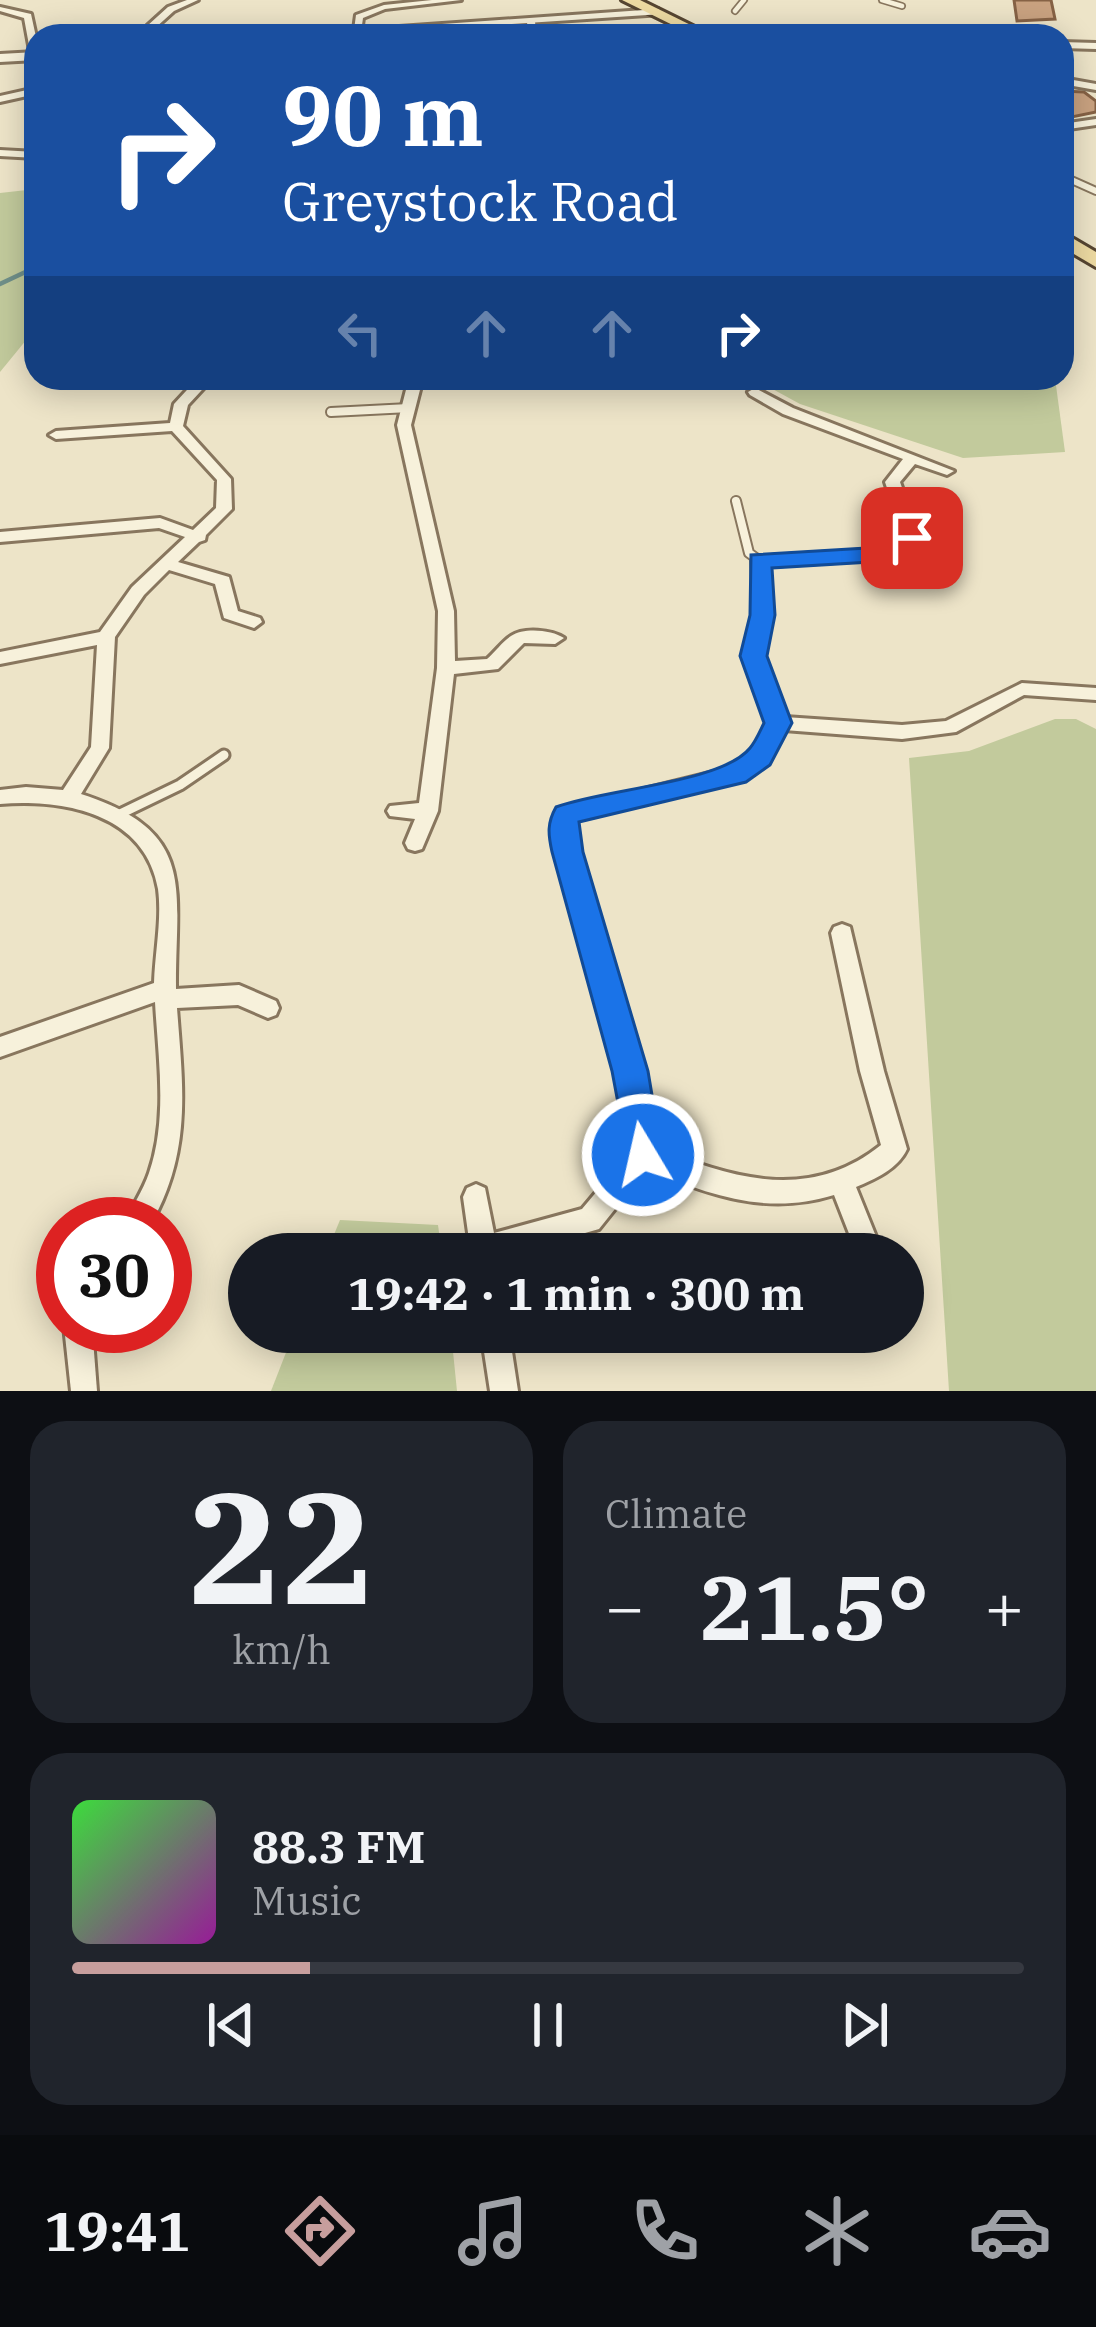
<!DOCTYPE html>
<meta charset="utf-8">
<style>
body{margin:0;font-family:"IBM Plex Serif",serif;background:#20242c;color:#f1f3f6;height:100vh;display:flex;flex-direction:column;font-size:45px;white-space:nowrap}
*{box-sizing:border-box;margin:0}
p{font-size:39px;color:#9ea1a6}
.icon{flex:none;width:66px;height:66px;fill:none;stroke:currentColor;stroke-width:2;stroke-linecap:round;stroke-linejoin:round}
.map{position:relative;height:1391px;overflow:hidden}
.drawer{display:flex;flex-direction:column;gap:30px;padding:30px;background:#0d0f14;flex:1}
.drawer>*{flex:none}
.top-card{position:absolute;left:24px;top:24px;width:1050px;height:366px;border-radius:36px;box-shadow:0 6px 30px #0003;background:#1a4fa0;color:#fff;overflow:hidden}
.speed{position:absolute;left:36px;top:1197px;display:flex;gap:24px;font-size:60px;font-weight:700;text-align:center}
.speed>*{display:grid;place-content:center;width:156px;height:156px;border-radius:50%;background:#171b24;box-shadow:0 6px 30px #0003;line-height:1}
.speed .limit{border:18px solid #d22;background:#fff;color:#111}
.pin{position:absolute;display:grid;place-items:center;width:102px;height:102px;color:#fff;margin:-51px;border-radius:24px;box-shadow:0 6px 18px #0006}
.me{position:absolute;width:132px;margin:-66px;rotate:351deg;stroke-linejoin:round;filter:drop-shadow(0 0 9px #0008)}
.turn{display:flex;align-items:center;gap:42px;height:252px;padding:0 60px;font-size:54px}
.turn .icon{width:156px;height:156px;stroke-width:2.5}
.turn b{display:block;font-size:84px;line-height:102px}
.lanes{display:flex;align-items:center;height:114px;padding:0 60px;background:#0003;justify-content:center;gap:60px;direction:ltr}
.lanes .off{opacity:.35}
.big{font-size:90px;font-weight:700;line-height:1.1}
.drawer .widget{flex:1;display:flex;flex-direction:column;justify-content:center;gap:18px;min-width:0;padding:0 42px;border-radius:36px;background:#20242c}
.drawer .dial{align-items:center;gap:0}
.dial b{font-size:156px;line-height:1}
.song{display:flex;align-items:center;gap:36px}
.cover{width:144px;height:144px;border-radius:18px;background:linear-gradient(135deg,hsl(120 70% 55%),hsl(300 70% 35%))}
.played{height:12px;border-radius:6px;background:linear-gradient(90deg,#c79e9d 25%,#363941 25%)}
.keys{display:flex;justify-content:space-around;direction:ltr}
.heat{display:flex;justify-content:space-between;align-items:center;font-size:66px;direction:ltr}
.drawer .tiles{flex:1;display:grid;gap:30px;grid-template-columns:1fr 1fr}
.widget:last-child{grid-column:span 2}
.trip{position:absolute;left:228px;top:1233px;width:696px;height:120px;border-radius:60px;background:#171b24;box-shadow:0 6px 30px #0003;font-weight:700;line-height:120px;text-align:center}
.tabs{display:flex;height:192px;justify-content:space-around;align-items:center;background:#090b0e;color:#9ea1a6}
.tabs .icon{width:84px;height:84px}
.tabs .current{color:#c79e9d}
.tabs b{font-size:54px;color:#f1f3f6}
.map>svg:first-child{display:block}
.green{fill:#c2ca9c}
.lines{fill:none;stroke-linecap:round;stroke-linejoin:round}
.stream{stroke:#6f8f89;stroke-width:4.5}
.building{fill:#c9a280;stroke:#866245;stroke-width:3}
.service-far3-casing{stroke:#88765e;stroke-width:8}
.service-far2-casing{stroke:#88765e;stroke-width:10}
.service-far1-casing{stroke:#88765e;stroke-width:12}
.service-casing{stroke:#88765e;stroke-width:15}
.minor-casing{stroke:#88765e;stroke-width:6}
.tertiary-casing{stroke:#88765e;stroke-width:6}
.primary-casing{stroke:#564531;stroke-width:6}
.service-far3{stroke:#f7f1db;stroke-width:4.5}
.service-far2{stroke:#f7f1db;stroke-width:6}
.service-far1{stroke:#f7f1db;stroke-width:8}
.service{stroke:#f7f1db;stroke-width:9}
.minor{fill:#f7f1db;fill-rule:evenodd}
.tertiary{fill:#f7f1db;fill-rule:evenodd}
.primary{fill:#eddaa2;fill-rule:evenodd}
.route{fill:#1a73e8;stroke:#114b97;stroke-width:3}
</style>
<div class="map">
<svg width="1096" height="1391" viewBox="0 0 1096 1391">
<rect width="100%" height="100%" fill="#ede4c8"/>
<g class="green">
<path d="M36,189V328L0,372V193Z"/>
<path d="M760,378H1055L1065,452L963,458L800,404L758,381Z"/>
<path d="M1055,719H1076L1096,729V1391H949L909,758L969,751Z"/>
<path d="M340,1220L438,1225L442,1254H326Z"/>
<path d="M294,1332H451L457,1391H271Z"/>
</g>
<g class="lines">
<path class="stream" d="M0,284L36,267"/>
</g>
<g class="building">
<path d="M1014,0H1051L1055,19L1017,21Z"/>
<path d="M1062,91L1084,92L1096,101V112L1062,119Z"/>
</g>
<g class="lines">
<g class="service-far3-casing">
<g id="service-far3">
<path d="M882,0L902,6"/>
<path d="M735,11L744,0"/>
</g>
</g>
<g class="service-far2-casing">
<path id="service-far2" d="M1067,178L1096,191"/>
</g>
<g class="service-far1-casing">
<g id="service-far1">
<path d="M331,412L409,408"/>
<path d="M736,501L749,553L760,561"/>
</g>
</g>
<g class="service-casing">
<path id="service" d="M120,814L180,785L224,755"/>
</g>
<g class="minor-casing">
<g id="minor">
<path d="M187,0H198L174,11L154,29L155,36H147V26L168,7Z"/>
<path d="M432,0H461L385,9L363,18L361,32L354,30L356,15L384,5Z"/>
<path d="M0,7L31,14L36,37V58L31,56L24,18L0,11Z"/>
<path d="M531,19L535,21L536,36H528L527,21Z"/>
<path d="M852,33H909L913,36H848Z"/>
<path d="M1062,42L1096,43V49L1062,48Z"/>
<path d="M1062,78L1096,84V90L1062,84Z"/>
<path d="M36,88V94L0,102V96Z"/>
<path d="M1096,119V125L1062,130V124Z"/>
<path d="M0,150L36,152V158L0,156Z"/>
<path d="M198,378H213L188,405L183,426L231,479L232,509L206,535L205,540L199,542L178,562L229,577L238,611L260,618L262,622L254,628L224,618L215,584L169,570L144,595L115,637L109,748L81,794C199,832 175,888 176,989L239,985L276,1001L279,1008L276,1015L268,1018L238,1005L177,1008C183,1088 192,1151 151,1224H124C132,1206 143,1191 149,1173C168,1118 158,1058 155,1002L0,1057V1037L154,983C155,952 162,919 158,889C145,813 63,799 0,804V790L26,787L63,790L91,747L97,645L0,664V652L100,632L132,587L185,537L159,528L0,542V532L160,518L193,530L216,508L217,480L172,431L56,439L49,435L56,431L170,423L174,404Z"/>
<path d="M409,378H423L411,425L454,611L455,661L487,659C495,652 503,641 511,636C524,627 552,630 564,638L555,644L524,643L498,669L454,674L438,811L422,849L415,851L408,849L405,843L415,819L390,816L387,811L390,806L419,803L437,668L438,611L397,425Z"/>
<path d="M755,388L793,408L954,471L947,475L915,464L900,482L920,538L918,557L768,566L770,615L762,656L785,717L902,725L946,721L1022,683L1096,688V700L1024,695L956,732L902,739L784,730L767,762L743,779L574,821L572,829L577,852L642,1071L654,1147C731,1178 809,1203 881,1145L860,1071L831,933L834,927L842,924L850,927L884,1071L907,1149C898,1169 875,1179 856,1187L883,1254H857L834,1195C767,1216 709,1195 647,1169L599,1229L512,1254H471L463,1197L467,1188L476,1184L485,1188L494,1233L582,1209L630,1152L618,1071L552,829L559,810L730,768L753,752L769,723L744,656L754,615L752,561L754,557L904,548V538L885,482L903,459L783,414L750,395L748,392Z"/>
<path d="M64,1326H92L97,1391H71Z"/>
<path d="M481,1332H509L518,1391H490Z"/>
</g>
</g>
<g class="tertiary-casing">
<g id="tertiary">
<path d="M658,9L662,14L330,36H270Z"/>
<path d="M36,52V60L0,62V54Z"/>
</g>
</g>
<g class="primary-casing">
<g id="primary">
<path d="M622,0H640L713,36H695Z"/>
<path d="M1062,232L1096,252V267L1062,247Z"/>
</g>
</g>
<use href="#service-far3" class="service-far3"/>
<use href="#service-far2" class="service-far2"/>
<use href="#service-far1" class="service-far1"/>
<use href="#service" class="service"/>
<use href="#minor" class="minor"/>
<use href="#tertiary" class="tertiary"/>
<use href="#primary" class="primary"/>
</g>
<path class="route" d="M912,531L924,538L920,559L772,568L775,615L767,656L792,723L770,765L746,782L579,822L583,852L648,1071L662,1155L656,1167L643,1173L630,1167L612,1071L552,852C548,834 547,823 556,807C603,789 722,783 750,748C756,741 760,731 764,723L740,656L750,615L751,555L900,546L903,533Z"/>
</svg>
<div class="speed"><div class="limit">30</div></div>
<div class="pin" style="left:912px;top:538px;background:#d93025"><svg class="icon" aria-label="arrive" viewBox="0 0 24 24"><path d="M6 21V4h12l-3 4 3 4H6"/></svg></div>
<svg class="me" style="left:643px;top:1155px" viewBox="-20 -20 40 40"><circle r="17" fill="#1a73e8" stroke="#fff" stroke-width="3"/><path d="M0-11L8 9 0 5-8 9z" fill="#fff"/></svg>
<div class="trip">19:42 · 1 min · 300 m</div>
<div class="top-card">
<div class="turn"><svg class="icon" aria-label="right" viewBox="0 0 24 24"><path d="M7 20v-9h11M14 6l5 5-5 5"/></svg><div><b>90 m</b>Greystock Road</div></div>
<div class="lanes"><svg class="icon off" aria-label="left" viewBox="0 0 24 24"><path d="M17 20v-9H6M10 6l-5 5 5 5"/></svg><svg class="icon off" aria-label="ahead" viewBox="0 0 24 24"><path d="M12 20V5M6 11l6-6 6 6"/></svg><svg class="icon off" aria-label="ahead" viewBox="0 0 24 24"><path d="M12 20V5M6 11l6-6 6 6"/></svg><svg class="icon" aria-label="right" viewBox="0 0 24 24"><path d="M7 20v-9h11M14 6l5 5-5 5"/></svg></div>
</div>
</div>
<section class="drawer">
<div class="tiles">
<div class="widget dial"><b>22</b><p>km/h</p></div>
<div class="widget"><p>Climate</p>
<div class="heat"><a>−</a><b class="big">21.5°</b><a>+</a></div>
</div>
<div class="widget">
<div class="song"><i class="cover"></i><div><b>88.3 FM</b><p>Music</p></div></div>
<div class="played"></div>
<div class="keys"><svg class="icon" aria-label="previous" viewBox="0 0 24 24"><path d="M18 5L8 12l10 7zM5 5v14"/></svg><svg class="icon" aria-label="pause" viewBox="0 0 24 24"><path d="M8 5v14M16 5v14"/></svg><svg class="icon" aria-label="next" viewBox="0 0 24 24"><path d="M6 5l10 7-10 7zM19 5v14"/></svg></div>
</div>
</div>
</section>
<nav class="tabs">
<b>19:41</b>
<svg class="icon current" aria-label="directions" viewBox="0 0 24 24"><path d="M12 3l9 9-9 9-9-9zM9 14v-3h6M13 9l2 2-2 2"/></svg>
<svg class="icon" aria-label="music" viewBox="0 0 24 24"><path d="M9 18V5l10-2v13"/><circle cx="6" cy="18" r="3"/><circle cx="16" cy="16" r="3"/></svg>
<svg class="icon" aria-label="phone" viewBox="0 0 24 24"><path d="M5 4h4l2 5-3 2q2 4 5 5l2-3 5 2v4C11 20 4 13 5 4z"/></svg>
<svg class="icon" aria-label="climate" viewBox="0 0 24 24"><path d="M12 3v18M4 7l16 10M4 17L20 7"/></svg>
<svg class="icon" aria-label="car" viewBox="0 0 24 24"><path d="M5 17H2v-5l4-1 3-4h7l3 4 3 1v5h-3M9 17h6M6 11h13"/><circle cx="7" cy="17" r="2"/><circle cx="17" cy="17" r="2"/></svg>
</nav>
